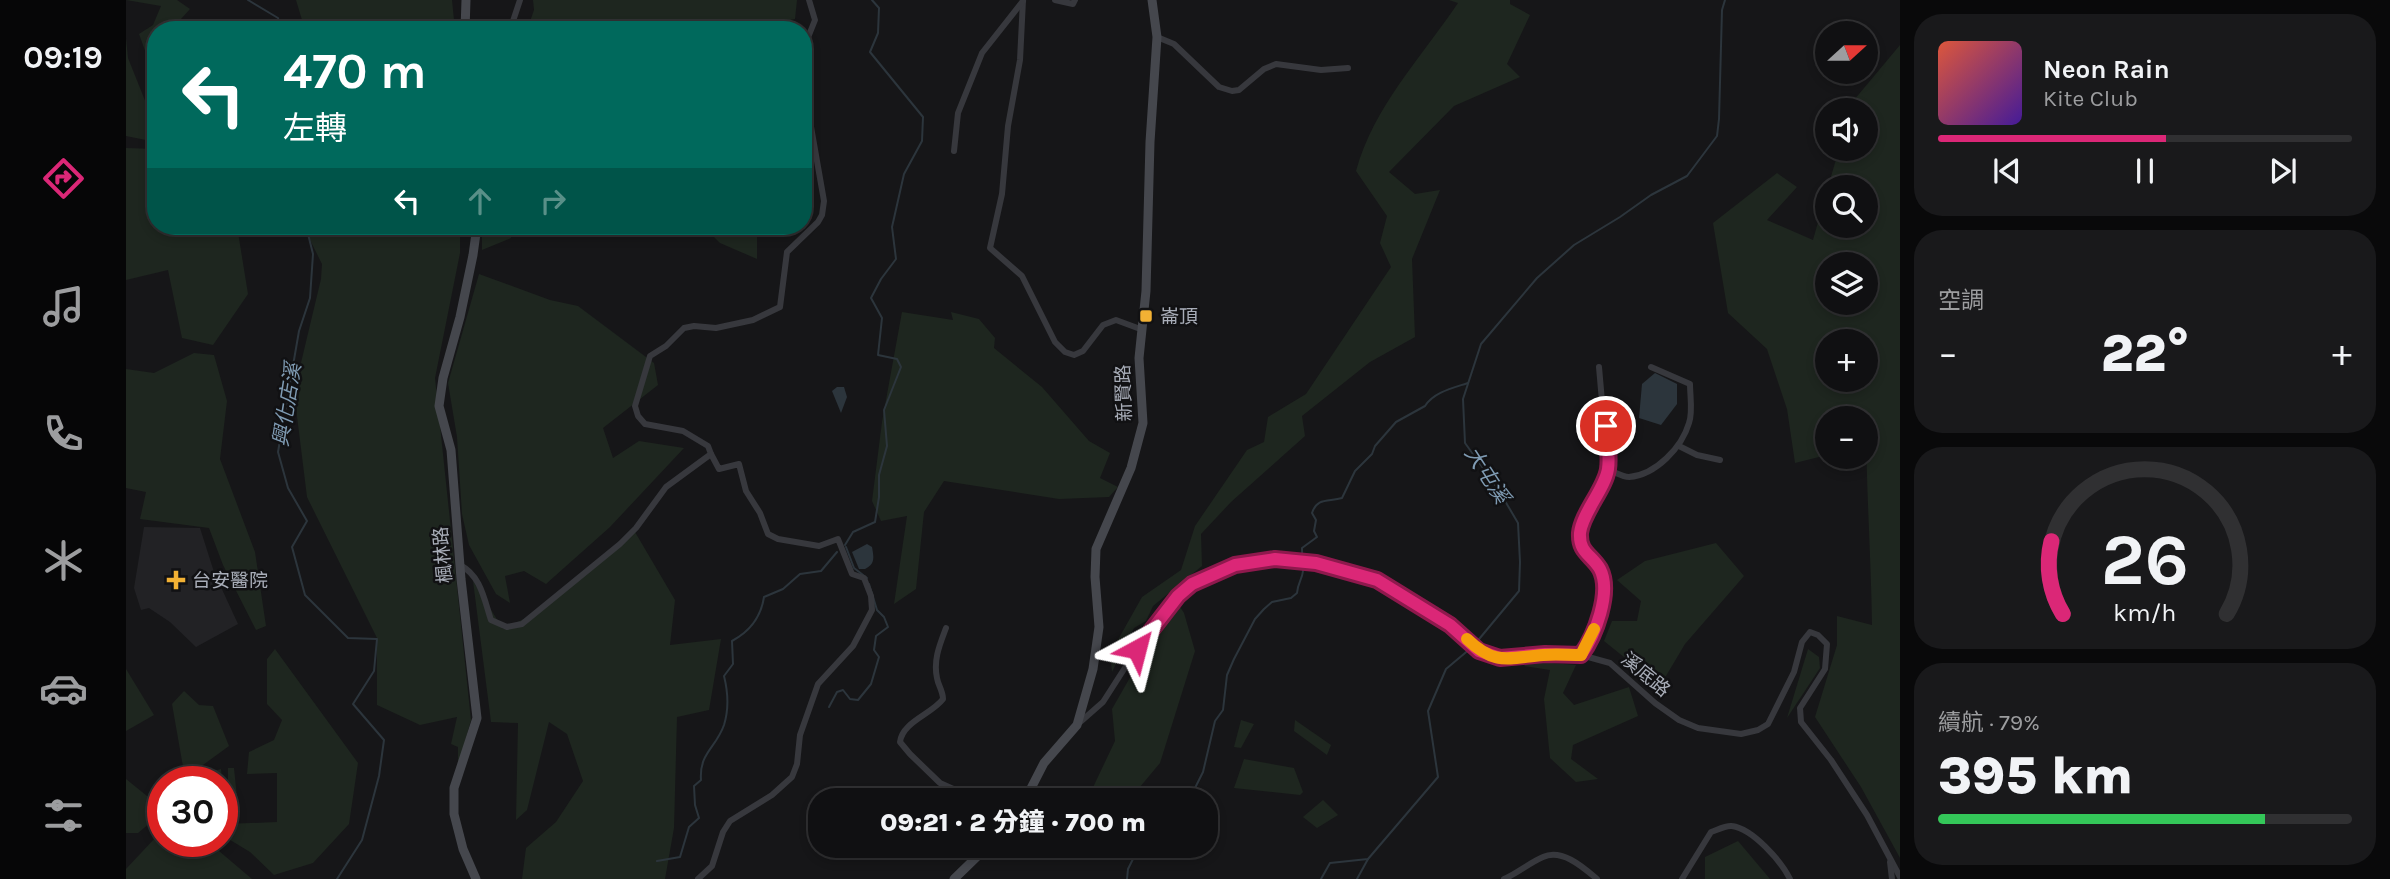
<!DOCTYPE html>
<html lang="zh-TW">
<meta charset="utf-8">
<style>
body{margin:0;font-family:Karla,"Noto Sans TC",sans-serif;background:#19191b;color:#f1f3f6;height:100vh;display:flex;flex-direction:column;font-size:26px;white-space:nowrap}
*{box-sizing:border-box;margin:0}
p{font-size:23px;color:#9c9d9f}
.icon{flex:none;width:38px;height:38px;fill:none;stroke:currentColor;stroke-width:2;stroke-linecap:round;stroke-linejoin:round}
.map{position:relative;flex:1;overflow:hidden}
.drawer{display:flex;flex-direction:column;gap:14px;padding:14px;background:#09090a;width:490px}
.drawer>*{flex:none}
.top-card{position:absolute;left:21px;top:21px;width:665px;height:214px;border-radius:28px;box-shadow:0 4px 10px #0003,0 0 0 2px #303032;background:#00695c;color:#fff;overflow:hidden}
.needle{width:46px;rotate:69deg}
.buttons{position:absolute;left:1689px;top:21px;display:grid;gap:14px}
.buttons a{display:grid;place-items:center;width:63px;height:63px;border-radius:50%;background:#101012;box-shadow:0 4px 10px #0003,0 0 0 2px #303032;font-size:35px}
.speed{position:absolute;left:21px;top:766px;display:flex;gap:14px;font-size:35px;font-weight:700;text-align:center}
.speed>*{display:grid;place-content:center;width:91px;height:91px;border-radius:50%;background:#101012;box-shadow:0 4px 10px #0003,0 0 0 2px #303032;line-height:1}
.speed .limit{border:10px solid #d22;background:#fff;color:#111}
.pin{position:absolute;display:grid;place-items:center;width:60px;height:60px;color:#fff;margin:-30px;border:4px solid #fff;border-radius:50%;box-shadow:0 2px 7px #0007}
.me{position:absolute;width:77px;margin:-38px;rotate:38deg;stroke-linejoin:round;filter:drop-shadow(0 0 5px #0008)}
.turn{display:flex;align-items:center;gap:24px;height:147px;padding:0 21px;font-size:32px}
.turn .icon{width:91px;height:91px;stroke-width:2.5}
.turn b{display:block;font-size:49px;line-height:60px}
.lanes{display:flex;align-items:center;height:66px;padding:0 21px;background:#0003;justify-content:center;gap:35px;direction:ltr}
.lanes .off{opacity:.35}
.big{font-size:52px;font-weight:800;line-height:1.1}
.drawer .widget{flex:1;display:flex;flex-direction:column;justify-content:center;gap:10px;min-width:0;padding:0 24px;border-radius:28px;background:#19191b}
.drawer .dial{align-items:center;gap:0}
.dial svg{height:182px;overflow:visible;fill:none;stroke:#303032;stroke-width:7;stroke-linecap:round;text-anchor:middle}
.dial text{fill:#f1f3f6;stroke:none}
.song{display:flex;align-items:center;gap:21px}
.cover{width:84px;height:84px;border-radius:10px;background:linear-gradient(135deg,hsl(10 70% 55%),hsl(260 70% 35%))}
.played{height:7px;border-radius:4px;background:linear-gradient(90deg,#db2777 55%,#303032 55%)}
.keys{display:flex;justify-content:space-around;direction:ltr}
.heat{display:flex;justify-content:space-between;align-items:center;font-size:38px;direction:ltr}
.charge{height:10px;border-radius:5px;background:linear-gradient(90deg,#34c759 79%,#303032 0)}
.trip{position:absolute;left:682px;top:788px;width:410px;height:70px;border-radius:28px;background:#101012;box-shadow:0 4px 10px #0003,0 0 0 2px #303032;font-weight:800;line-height:70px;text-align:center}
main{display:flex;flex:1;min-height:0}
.tab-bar{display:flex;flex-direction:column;width:126px;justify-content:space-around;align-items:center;background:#060607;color:#9c9d9f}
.tab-bar .icon{width:49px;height:49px}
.tab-bar .on{color:#db2777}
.tab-bar b{font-size:32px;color:#f1f3f6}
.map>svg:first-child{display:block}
.built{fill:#222225}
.green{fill:#1e261f;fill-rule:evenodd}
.water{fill:#2c353c}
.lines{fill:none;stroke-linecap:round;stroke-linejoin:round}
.stream{stroke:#2c353c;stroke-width:2}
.street{stroke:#37383d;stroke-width:6}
.secondary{stroke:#45474d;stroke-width:9}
.route-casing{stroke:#8e194d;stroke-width:18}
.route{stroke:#db2777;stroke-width:12}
.slow{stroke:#f59e0b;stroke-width:12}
.poi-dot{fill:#f2b134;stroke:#111113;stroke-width:2.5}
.labels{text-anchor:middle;stroke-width:5;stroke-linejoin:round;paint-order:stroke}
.poi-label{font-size:19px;fill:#a8adb8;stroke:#111113;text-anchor:start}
.street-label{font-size:19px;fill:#a8adb8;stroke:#111113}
.water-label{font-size:21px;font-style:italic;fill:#7f9bb3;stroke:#111113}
</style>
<main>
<nav class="tab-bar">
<b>09:19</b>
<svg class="icon on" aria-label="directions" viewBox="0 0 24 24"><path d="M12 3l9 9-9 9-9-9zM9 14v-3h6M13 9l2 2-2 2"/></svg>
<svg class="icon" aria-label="music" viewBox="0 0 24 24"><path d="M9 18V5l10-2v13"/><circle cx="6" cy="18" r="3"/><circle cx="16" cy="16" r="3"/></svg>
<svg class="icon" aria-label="phone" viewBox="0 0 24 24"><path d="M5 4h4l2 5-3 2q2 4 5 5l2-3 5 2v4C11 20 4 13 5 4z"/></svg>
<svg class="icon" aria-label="climate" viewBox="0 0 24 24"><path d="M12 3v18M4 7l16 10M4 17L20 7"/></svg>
<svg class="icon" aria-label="car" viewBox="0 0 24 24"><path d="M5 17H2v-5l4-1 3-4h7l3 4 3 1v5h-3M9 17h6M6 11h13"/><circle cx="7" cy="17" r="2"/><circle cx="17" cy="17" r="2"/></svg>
<svg class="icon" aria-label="filters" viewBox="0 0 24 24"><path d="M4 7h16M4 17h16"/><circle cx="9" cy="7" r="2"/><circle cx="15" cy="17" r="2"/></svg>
</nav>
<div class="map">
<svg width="1774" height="879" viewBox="0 0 1774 879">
<rect width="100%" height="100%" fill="#161618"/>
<path class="built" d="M18,527L74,528L88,572L112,624L70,647L44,622L23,608L15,610L8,588Z"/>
<g class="green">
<path d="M0,0H51L64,9L45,30H30V81L13,34L27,25L35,6Z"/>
<path d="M170,0H326L329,30H179Z"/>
<path d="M407,0H671L669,19L608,30H401L408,10Z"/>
<path d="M1323,0H1384V4L1404,15L1381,64L1394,77L1328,106L1263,172L1289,194L1314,190L1286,259L1289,337L1244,362L1176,416L1179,436L1105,502L1075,534L1076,566L1027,606L1020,621L1008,628L986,672L984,654L1016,597L1055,570L1069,526L1121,450L1138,442L1142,417L1180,394L1265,267L1254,243L1261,216L1230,171C1248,106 1295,58 1332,3Z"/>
<path d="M0,38L2,58L30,128V139L20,140L0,136Z"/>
<path d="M1774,45V858L1735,787L1689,717L1711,645V616L1746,625C1745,556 1740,486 1740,418H1701V455L1669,463L1661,409L1641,349L1602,313L1587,223L1651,173L1671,187L1641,220L1687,240L1701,190V226H1740V187H1702L1713,149H1740V110H1725L1728,100ZM1701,264H1740V303H1701ZM1701,341H1740V380H1701Z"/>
<path d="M0,148L30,149V226H111L122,294L87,345L56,338L42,270L0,280Z"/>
<path d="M177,226H334V253L309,378L345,720L332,766V747L325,744L331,717L294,725L251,705V638L181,497L168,392L195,279L196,264Z"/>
<path d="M356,226H387L385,238L356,250Z"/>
<path d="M577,226H631V259L594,243Z"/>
<path d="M353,274L424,300L452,306L528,363L532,385L477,428L487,458L513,441L558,448L484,527L420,584L398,571L379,576L384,603L370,594L343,545L336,514L331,437L322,383Z"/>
<path d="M776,312L827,320L825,312L853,319L869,338L868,348L916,387L963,441L984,453L974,478L992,487L983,497L933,499L818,481L798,512L790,589L768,604L781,516L755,521L746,501L756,422Z"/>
<path d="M68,353L88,355L101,401L94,459L129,552L140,626L130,630L97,565L83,528L14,519L20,492L0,488V369L28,373Z"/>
<path d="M509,532L549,600L544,645L595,639L583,710L551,717L548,828L539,879H396L400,848L430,822L457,781L441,734L423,722L401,810L390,820L392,723L365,722L347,581L377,629L406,615Z"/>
<path d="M1590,543L1618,576L1559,644L1534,686L1478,641L1486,621H1511L1515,601L1491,580L1519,561Z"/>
<path d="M1052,604L1058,613L1069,651L1034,763L1003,800H961L989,741L986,709L1014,660Z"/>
<path d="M149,649L232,763L223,824L187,863L148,875L124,852L96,835L101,824L151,822V773L121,774L123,752L148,740L156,720L141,704V659Z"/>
<path d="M1682,649L1693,657L1694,668L1661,718Z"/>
<path d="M1402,661L1450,665L1437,693L1448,705L1503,687L1512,716L1447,745L1445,759L1472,779L1450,782L1424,758L1418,699L1424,670L1398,666Z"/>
<path d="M0,669L28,715L0,731Z"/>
<path d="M58,691L73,705L87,706L103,746L59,778L46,704Z"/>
<path d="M1115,720L1128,724L1115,748L1108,747Z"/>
<path d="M1169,720L1205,745L1201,755L1168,731Z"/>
<path d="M1118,759L1168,768L1177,792L1174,795L1108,788Z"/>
<path d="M102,768H108L112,807L96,804V782H74L80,773L95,769L96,780H102Z"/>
<path d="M0,779L37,809V812L12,833H0Z"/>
<path d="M1197,800L1212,815L1191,828L1177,817Z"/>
<path d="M30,837L37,838V842H53L93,851L126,879H0V869Z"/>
<path d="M1612,841L1644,879H1579V857Z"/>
</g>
<g class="water">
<path d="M1529,373L1551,384V404L1535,425L1513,418L1516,384Z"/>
<path d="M711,387H718L721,397L715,413L706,391Z"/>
<path d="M741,544L746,547C748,558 749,564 739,569H733L726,552Z"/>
</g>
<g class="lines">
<g class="stream">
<path d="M122,0L152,18L155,30"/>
<path d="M180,226L187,254L184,298L173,331L152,452L162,488L181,521L166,547L179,595L222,638L251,639L248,671L227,704L258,740L253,776L236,840L211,879"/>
<path d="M719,545L727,532L749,522L753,497V475L761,446L758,410L775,367L771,359L752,355L756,318L745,298L755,279L770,259L766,227L778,174L796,141L797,117L744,52L752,33L753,8L746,0"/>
<path d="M720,547L728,568L741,578"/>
<path d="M1349,644L1393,591L1394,562L1392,523L1372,489L1339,443L1337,399L1355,344L1411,278L1448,245L1494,217L1525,195L1561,176L1591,136L1593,119L1596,10L1599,0"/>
<path d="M703,707L711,692L717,690L724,699L732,700L745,684L753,657L748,650L750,636L762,627L758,617L751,610L743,584"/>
<path d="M1063,800L1077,772L1089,721L1097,710L1101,675L1108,659L1129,619L1138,609L1146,602L1165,598L1171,593C1172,582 1176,580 1177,571C1177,564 1176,556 1176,548L1191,537L1188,531L1190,520L1186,513C1191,497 1203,502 1216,498L1229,471L1246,454L1249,446L1270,422L1299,406C1308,392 1327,388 1342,383"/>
<path d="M531,861L554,857L563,827L573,818L569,805L568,786L575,780C573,753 590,748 598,725C603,709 602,692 598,676L607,664L606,641C625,631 635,617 638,597L657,589L674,574L695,571L711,552"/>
<path d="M1001,879L1002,869L1014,845"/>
<path d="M1195,879L1204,863L1242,859L1312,777L1302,711L1320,669L1345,648"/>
<path d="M1231,879L1242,859"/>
</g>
<g class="street">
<path d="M897,0L894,60L882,126L876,194L864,248L896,276L929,342L939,352L948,355L957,351L977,325L990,320L1017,330"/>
<path d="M929,0L947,4L949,0"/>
<path d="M384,30L394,0"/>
<path d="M1031,37L1048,44L1093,87L1106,91L1113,90L1138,69L1150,64L1195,70L1222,68"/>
<path d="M677,50L689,20L683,0"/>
<path d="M828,151L832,113L856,53L897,1"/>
<path d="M1553,446L1571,455L1594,460"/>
<path d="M1482,470C1489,472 1496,477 1503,477C1530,475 1556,447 1563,423C1567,412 1564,396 1564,384L1525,367"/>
<path d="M334,565C355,576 358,599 365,620L381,627L396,624L494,544L510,528L540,487L585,454L582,446L557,431L519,424L512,416L509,406L524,356L540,346L558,328L568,326L590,328L627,320L654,307L661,252L692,222L696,215L698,201L684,121L677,101"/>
<path d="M820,628C814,644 807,660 811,678C812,685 817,691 817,699C806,714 776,722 774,742L784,754L814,783L852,800"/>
<path d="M1455,655L1461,647L1474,616L1478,598L1475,570L1456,549L1454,531L1482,470L1473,367"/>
<path d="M952,724L977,702L1011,649L1052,596L1066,584L1085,575L1109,565L1132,561L1148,559L1190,563L1251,581L1324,625L1353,651L1374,658L1419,654L1455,655L1484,663L1529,703L1553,720L1572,728L1615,734L1632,730L1642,724L1668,672L1676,642L1684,632L1692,635L1701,644L1699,669L1674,708L1675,722L1705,760L1741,815L1774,877"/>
<path d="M1764,862L1766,879"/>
<path d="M572,879L586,866L597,832L604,821L646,795L666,777L671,764L674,735L692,684L727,646L746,610L745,596L738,578L726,574L712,539L693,546L652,539L642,534L634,513L620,491L613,464L593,469L585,454"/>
<path d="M1378,879C1392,873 1403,863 1417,857C1436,848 1458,868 1471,879"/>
<path d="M1556,879L1585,832C1591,830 1600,825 1606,826C1627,829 1655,861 1664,879"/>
</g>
<g class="secondary">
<path d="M339,30L340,0"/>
<path d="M899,800L918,763L951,725L967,669L973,627L969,577L970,549L1005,468L1017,423L1013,358L1020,291L1024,142L1031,37L1026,0"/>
<path d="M350,879L337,849L328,814V788L351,718L335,579L325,450L313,406L317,378L334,317L347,255L351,226"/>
<path d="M828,879L863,845"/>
</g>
</g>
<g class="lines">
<g class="route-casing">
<path id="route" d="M1011,649L1052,596L1066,584L1109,565L1149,559L1190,563L1251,580L1324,625L1353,651L1374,658L1419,654L1455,655C1469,636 1486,592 1474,569C1465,554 1453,553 1454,533C1456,513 1479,489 1482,469C1484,456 1481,439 1480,426"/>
</g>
<use href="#route" class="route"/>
<path class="slow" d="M1341,639C1369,666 1382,658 1417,655C1429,654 1443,655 1455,655L1468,629"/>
</g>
<g class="poi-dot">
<rect x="1013" y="309" width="14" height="14" rx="3.5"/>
<path d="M46.5 569.5h7v7h7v7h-7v7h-7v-7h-7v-7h7z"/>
</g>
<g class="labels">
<g class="poi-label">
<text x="1034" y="323">崙頂</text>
<text x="66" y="587">台安醫院</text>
</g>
<g class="street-label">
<text transform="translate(997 393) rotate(-92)" y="7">新賢路</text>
<text transform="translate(316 555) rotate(-95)" y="7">楓林路</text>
<text transform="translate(1520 674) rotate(40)" y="7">溪底路</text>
</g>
<g class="water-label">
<text transform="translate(161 405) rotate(-81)" y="7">興化店溪</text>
<text transform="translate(1361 475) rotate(57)" y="7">大屯溪</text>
</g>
</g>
</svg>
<div class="buttons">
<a><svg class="needle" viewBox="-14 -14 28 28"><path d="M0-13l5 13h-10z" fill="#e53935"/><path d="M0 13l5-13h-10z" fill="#9c9d9f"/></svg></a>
<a><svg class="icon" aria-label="sound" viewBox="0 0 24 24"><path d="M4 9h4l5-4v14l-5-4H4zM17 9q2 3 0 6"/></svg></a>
<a><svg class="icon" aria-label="search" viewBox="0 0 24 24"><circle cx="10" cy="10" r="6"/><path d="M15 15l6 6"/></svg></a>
<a><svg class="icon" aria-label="layers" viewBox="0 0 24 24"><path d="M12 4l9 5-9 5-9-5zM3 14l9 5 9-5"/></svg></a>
<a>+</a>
<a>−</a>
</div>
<div class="speed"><div class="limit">30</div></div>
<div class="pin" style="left:1480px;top:426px;background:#d93025"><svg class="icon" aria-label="arrive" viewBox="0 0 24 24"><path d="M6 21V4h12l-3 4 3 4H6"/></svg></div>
<svg class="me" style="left:1011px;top:649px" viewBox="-20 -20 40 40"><path d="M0-17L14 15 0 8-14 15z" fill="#db2777" stroke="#fff" stroke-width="4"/></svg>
<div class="trip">09:21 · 2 分鐘 · 700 m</div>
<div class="top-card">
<div class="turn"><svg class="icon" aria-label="left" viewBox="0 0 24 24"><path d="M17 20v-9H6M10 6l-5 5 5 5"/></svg><div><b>470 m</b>左轉</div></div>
<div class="lanes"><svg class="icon" aria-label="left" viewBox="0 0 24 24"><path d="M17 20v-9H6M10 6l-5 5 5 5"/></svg><svg class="icon off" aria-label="ahead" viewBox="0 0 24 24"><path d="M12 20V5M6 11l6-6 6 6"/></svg><svg class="icon off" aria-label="right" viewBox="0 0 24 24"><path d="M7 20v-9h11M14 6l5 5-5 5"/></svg></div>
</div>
</div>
<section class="drawer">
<div class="widget">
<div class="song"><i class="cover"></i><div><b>Neon Rain</b><p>Kite Club</p></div></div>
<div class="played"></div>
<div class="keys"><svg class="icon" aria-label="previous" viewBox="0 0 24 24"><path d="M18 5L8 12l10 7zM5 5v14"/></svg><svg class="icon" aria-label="pause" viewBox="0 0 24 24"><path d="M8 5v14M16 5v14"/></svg><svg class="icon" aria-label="next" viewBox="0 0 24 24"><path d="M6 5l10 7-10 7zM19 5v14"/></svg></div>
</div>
<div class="widget"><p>空調</p>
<div class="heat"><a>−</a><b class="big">22°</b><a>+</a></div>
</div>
<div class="widget dial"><svg viewBox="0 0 100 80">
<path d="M14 69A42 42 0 1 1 86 69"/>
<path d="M14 69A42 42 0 0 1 9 37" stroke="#db2777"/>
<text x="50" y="56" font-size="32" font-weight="700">26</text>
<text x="50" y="72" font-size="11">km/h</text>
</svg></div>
<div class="widget"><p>續航 · 79%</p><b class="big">395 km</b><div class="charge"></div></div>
</section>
</main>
